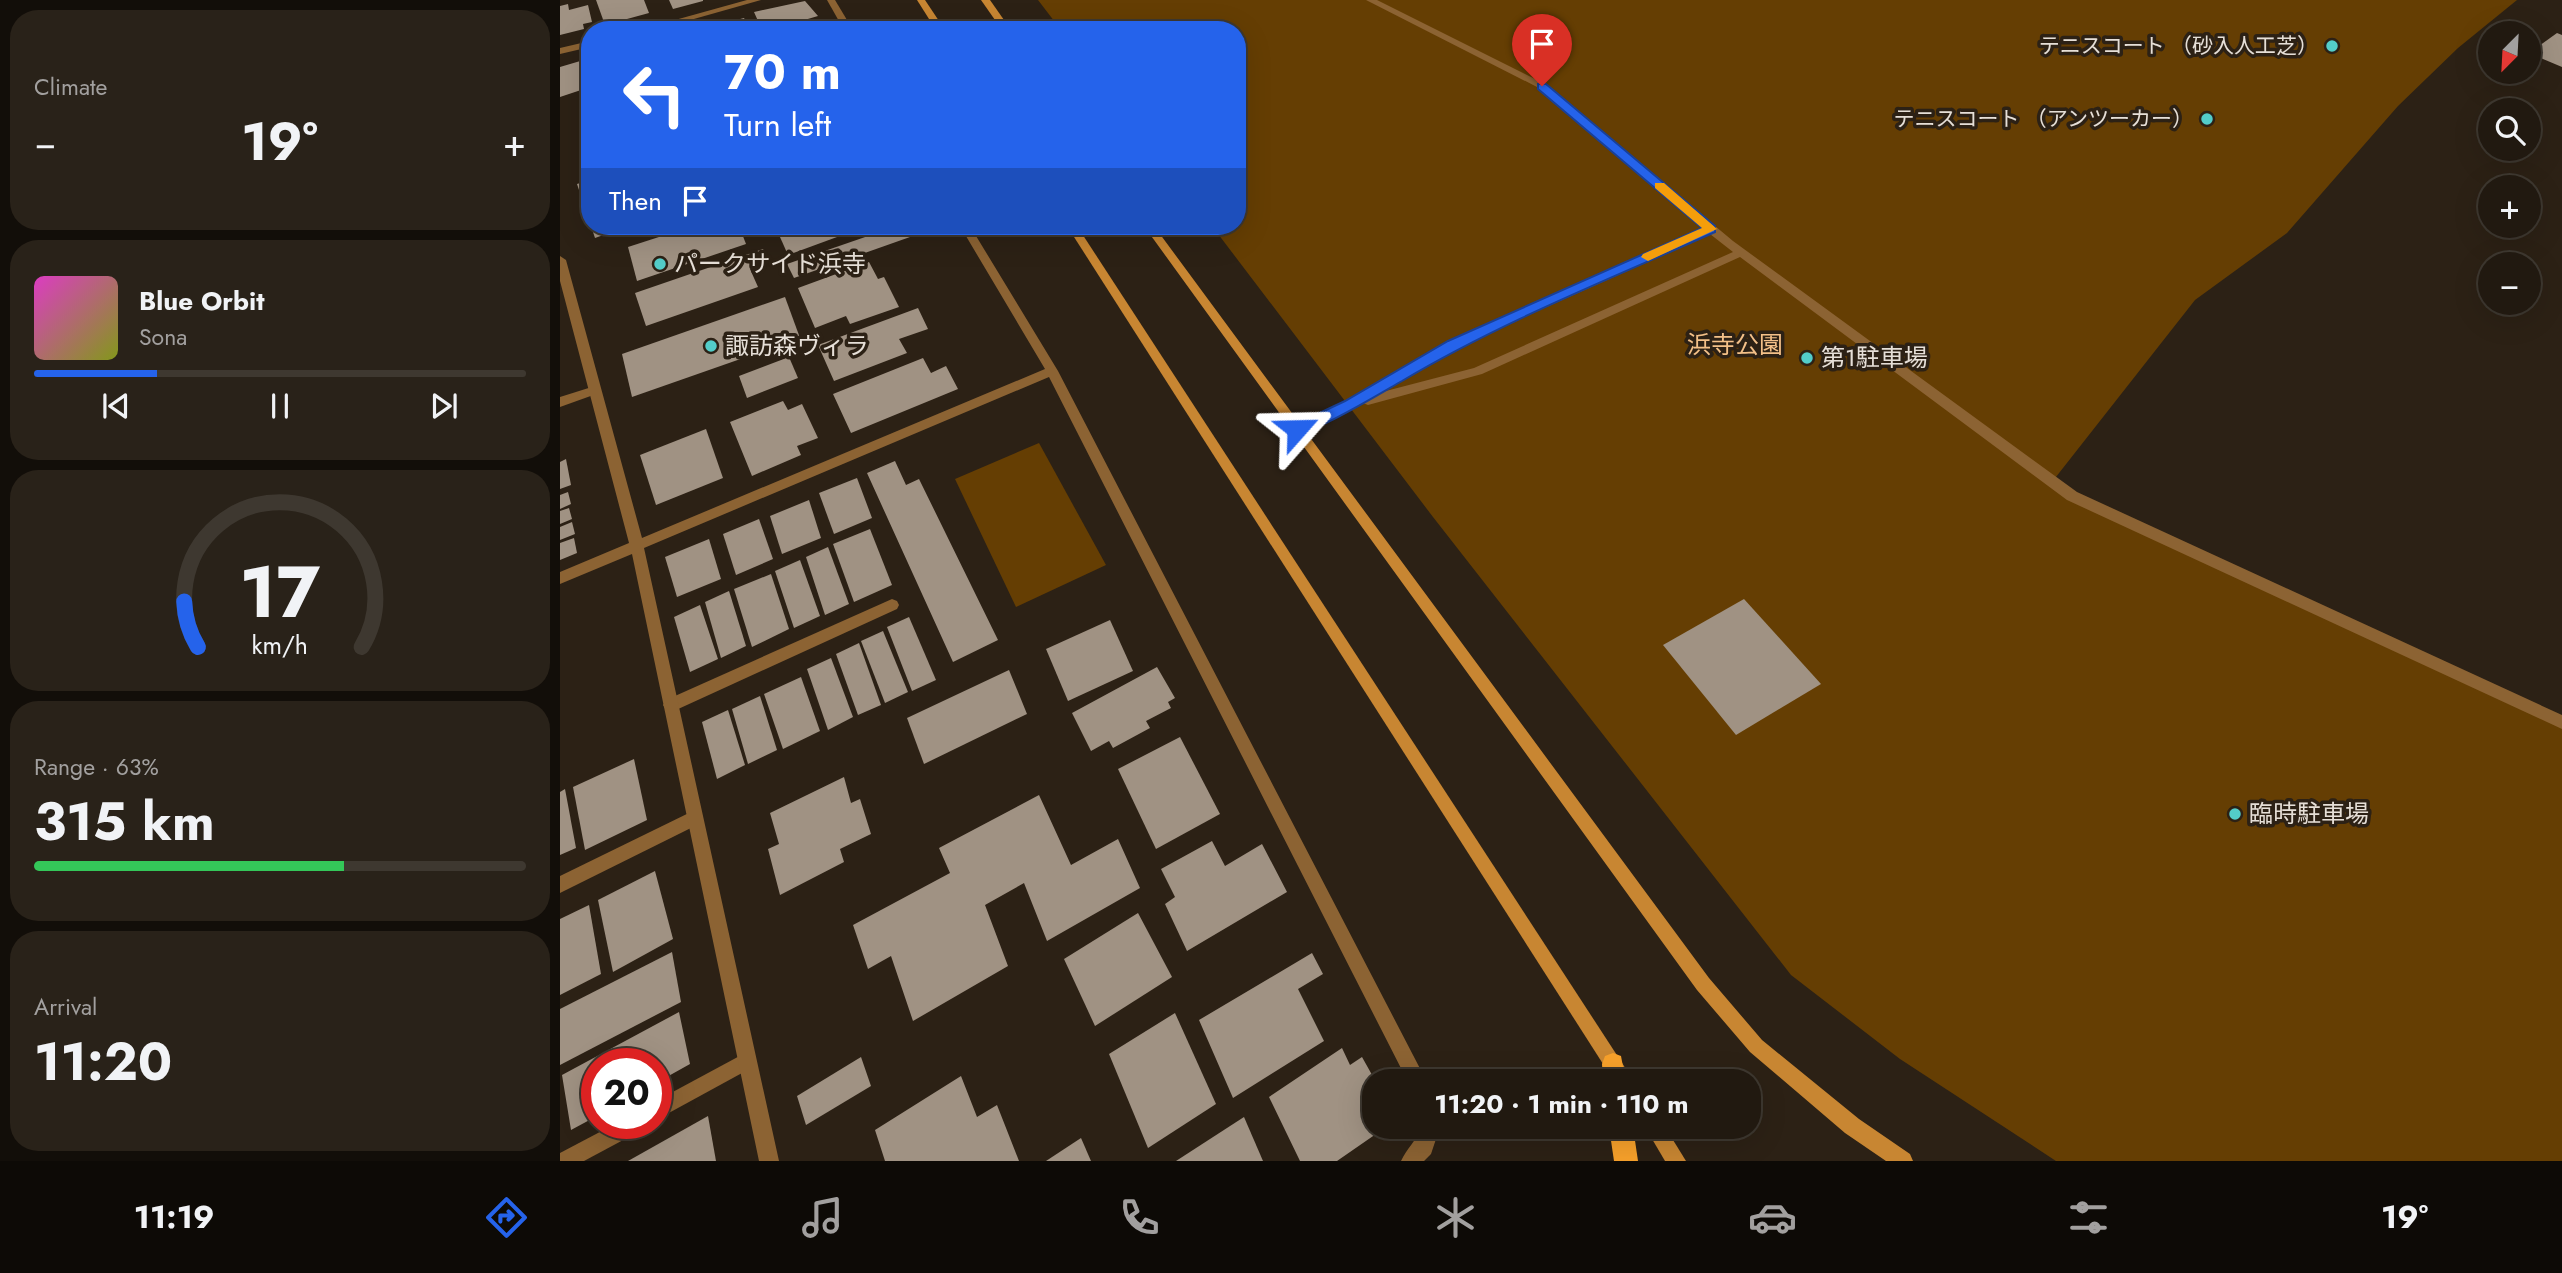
<!DOCTYPE html>
<meta charset="utf-8">
<style>
body{margin:0;font-family:Jost,"Noto Sans JP",sans-serif;background:#292219;color:#f1f3f6;height:100vh;display:flex;flex-direction:column;font-size:26px;white-space:nowrap}
*{box-sizing:border-box;margin:0}
p{font-size:23px;color:#a2a09f}
.icon{flex:none;width:38px;height:38px;fill:none;stroke:currentColor;stroke-width:2;stroke-linecap:round;stroke-linejoin:round}
.map{position:relative;flex:1;overflow:hidden}
.panel{display:flex;flex-direction:column;gap:10px;padding:10px;background:#120e09;width:560px}
.panel>*{flex:none}
.hud{position:absolute;left:21px;top:21px;width:665px;height:214px;border-radius:28px;box-shadow:0 7px 28px #0002,0 0 0 2px #3e3830;background:#2563eb;color:#fff;overflow:hidden}
.needle{width:46px;rotate:204deg}
.fabs{position:absolute;left:1918px;top:21px;display:grid;gap:14px}
.fabs a{display:grid;place-items:center;width:63px;height:63px;border-radius:50%;background:#211910;box-shadow:0 7px 28px #0002,0 0 0 2px #3e3830;font-size:35px}
.speed{position:absolute;left:21px;top:1048px;display:flex;gap:14px;font-size:35px;font-weight:700;text-align:center}
.speed>*{display:grid;place-content:center;width:91px;height:91px;border-radius:50%;background:#211910;box-shadow:0 7px 28px #0002,0 0 0 2px #3e3830;line-height:1}
.speed .limit{border:10px solid #d22;background:#fff;color:#111}
.pin{position:absolute;display:grid;place-items:center;width:60px;height:60px;color:#fff;margin:-72px -30px;border-radius:50% 50% 50% 0;rotate:-45deg;box-shadow:0 0 7px #0007}
.pin .icon{rotate:45deg}
.me{position:absolute;width:77px;margin:-38px;rotate:65deg;stroke-linejoin:round;filter:drop-shadow(0 0 5px #0008)}
.turn{display:flex;align-items:center;gap:24px;height:147px;padding:0 28px;font-size:32px}
.turn .icon{width:91px;height:91px;stroke-width:2.5}
.turn b{display:block;font-size:49px;line-height:60px}
.then{display:flex;align-items:center;height:66px;padding:0 28px;background:#0003;gap:14px;font-size:26px}
.big{font-size:52px;font-weight:700;line-height:1.1}
.panel .tile{flex:1;display:flex;flex-direction:column;justify-content:center;gap:10px;min-width:0;padding:0 24px;border-radius:28px;background:#292219}
.panel .dial{align-items:center;gap:0}
.dial svg{height:182px;overflow:visible;fill:none;stroke:#3e3830;stroke-width:7;stroke-linecap:round;text-anchor:middle}
.dial text{fill:#f1f3f6;stroke:none}
.song{display:flex;align-items:center;gap:21px}
.cover{width:84px;height:84px;border-radius:10px;background:linear-gradient(135deg,hsl(310 70% 55%),hsl(70 70% 35%))}
.played{height:7px;border-radius:4px;background:linear-gradient(90deg,#2563eb 25%,#3e3830 25%)}
.keys{display:flex;justify-content:space-around;direction:ltr}
.heat{display:flex;justify-content:space-between;align-items:center;font-size:38px;direction:ltr}
.charge{height:10px;border-radius:5px;background:linear-gradient(90deg,#34c759 63%,#3e3830 0)}
.trip{position:absolute;left:802px;top:1069px;width:399px;height:70px;border-radius:28px;background:#211910;box-shadow:0 7px 28px #0002,0 0 0 2px #3e3830;font-weight:700;line-height:70px;text-align:center}
.menu{display:flex;height:112px;justify-content:space-around;align-items:center;background:#0d0a06;color:#a2a09f}
.menu .icon{width:49px;height:49px}
.menu .selected{color:#2563eb}
.menu b{font-size:32px;color:#f1f3f6}
main{display:flex;flex:1;min-height:0}
.map>svg:first-child{display:block}
.green{fill:#653e03}
.building{fill:#a09283}
.lines{fill:none;stroke-linecap:round;stroke-linejoin:round}
.lane{fill:#8c6333;fill-rule:evenodd}
.street{fill:#8c6333;fill-rule:evenodd}
.secondary{fill:#c88632;fill-rule:evenodd}
.primary{fill:#f7a12b;fill-rule:evenodd}
.route{fill:#2563eb;stroke:#184099;stroke-width:2}
.slow{fill:#f59e0b}
.poi-dot{fill:#53cdc9;stroke:#2c2115;stroke-width:2.5}
.labels{text-anchor:middle;stroke-width:7;stroke-linejoin:round;paint-order:stroke}
.far-poi-label{font-size:21px;fill:#e6dfd7;stroke:#2c2115;text-anchor:end}
.poi-label{font-size:24px;fill:#e6dfd7;stroke:#2c2115;text-anchor:start}
.park-label{font-size:24px;fill:#f3c088;stroke:#2c2115}
</style>
<main>
<section class="panel">
<div class="tile"><p>Climate</p>
<div class="heat"><a>−</a><b class="big">19°</b><a>+</a></div>
</div>
<div class="tile">
<div class="song"><i class="cover"></i><div><b>Blue Orbit</b><p>Sona</p></div></div>
<div class="played"></div>
<div class="keys"><svg class="icon" aria-label="previous" viewBox="0 0 24 24"><path d="M18 5L8 12l10 7zM5 5v14"/></svg><svg class="icon" aria-label="pause" viewBox="0 0 24 24"><path d="M8 5v14M16 5v14"/></svg><svg class="icon" aria-label="next" viewBox="0 0 24 24"><path d="M6 5l10 7-10 7zM19 5v14"/></svg></div>
</div>
<div class="tile dial"><svg viewBox="0 0 100 80">
<path d="M14 69A42 42 0 1 1 86 69"/>
<path d="M14 69A42 42 0 0 1 8 49" stroke="#2563eb"/>
<text x="50" y="56" font-size="32" font-weight="700">17</text>
<text x="50" y="72" font-size="11">km/h</text>
</svg></div>
<div class="tile"><p>Range · 63%</p><b class="big">315 km</b><div class="charge"></div></div>
<div class="tile"><p>Arrival</p><b class="big">11:20</b></div>
</section>
<div class="map">
<svg width="2002" height="1161" viewBox="0 0 2002 1161">
<rect width="100%" height="100%" fill="#2c2115"/>
<g class="green">
<path d="M478,0H1957L1898,48L1838,106L1727,233L1635,300L1492,482L2002,722V1161H1496L1340,1059L1231,975L873,517L652,226H677V30H501Z"/>
<path d="M479,443L546,565L456,607L395,479Z"/>
</g>
<g class="building">
<path d="M36,0H84L89,13L45,25Z"/>
<path d="M109,0H143V1L113,9Z"/>
<path d="M245,1L258,16L241,21L245,27L235,30H202L194,12Z"/>
<path d="M8,4L9,10L28,5L32,22L23,24L24,29L0,35V6Z"/>
<path d="M184,18L190,30H143V29Z"/>
<path d="M1997,33L2002,35V67L1969,53Z"/>
<path d="M27,59L30,87L0,97V67Z"/>
<path d="M30,180V220H29L17,184Z"/>
<path d="M31,226H69L35,238Z"/>
<path d="M133,226H179L186,244L77,281L68,247Z"/>
<path d="M252,226H307L228,255L220,237Z"/>
<path d="M337,226H364L367,231L234,278L227,264Z"/>
<path d="M203,249L209,262L190,269L198,287L86,326L75,293Z"/>
<path d="M309,262L318,279L324,277L339,307L290,324L286,316L255,328L238,288Z"/>
<path d="M225,297L240,338L72,397L62,354Z"/>
<path d="M358,308L368,329L339,339L347,353L274,381L258,345Z"/>
<path d="M229,357L238,378L187,398L179,376Z"/>
<path d="M363,358L371,373L386,366L398,389L291,433L273,394Z"/>
<path d="M223,401L228,410L242,404L258,438L237,446L241,455L192,476L170,422Z"/>
<path d="M146,429L163,478L96,505L80,455Z"/>
<path d="M6,459L11,485L0,489V462Z"/>
<path d="M335,461L346,485L359,479L438,640L393,662L307,473Z"/>
<path d="M297,478L312,518L274,534L259,493Z"/>
<path d="M8,492L11,504L0,509V495Z"/>
<path d="M249,500L261,538L222,554L210,516Z"/>
<path d="M9,508L12,519L0,524V511Z"/>
<path d="M199,519L213,559L176,575L163,534Z"/>
<path d="M12,522L15,534L0,540V527Z"/>
<path d="M310,529L332,585L294,602L273,544Z"/>
<path d="M14,538L17,553L0,560V543Z"/>
<path d="M149,539L161,579L117,597L105,557Z"/>
<path d="M268,547L289,604L265,615L246,557Z"/>
<path d="M240,560L260,616L234,628L215,571Z"/>
<path d="M211,574L229,629L192,647L174,589Z"/>
<path d="M169,591L186,646L161,658L145,602Z"/>
<path d="M1184,599L1261,684L1176,735L1103,645Z"/>
<path d="M140,605L158,659L130,672L114,617Z"/>
<path d="M349,617L376,680L352,691L327,627Z"/>
<path d="M550,620L573,671L508,701L486,649Z"/>
<path d="M323,631L348,692L325,703L301,641Z"/>
<path d="M299,643L321,705L298,715L276,654Z"/>
<path d="M271,658L293,717L268,730L247,669Z"/>
<path d="M597,667L615,698L608,702L611,708L586,721L590,728L553,748L549,741L531,751L512,713Z"/>
<path d="M449,670L467,714L364,764L347,718Z"/>
<path d="M241,677L260,731L223,749L204,694Z"/>
<path d="M200,696L217,750L188,764L172,709Z"/>
<path d="M168,710L185,765L157,779L142,722Z"/>
<path d="M620,737L660,814L596,849L558,769Z"/>
<path d="M74,759L87,820L25,850L13,787Z"/>
<path d="M284,777L291,803L300,799L311,834L280,849L284,862L220,895L208,849L219,844L210,813Z"/>
<path d="M5,789L16,848L0,855V792Z"/>
<path d="M479,795L511,865L558,839L580,888L487,941L464,883L425,905L448,966L353,1021L331,956L308,969L293,925L390,873L379,848Z"/>
<path d="M652,841L665,866L702,844L727,892L627,951L605,904L615,897L601,869Z"/>
<path d="M95,871L113,939L53,972L38,900Z"/>
<path d="M29,905L41,974L0,995V919Z"/>
<path d="M578,913L612,977L535,1026L504,959Z"/>
<path d="M112,952L121,1002L0,1065V1009Z"/>
<path d="M752,953L763,974L738,989L764,1041L673,1098L639,1020Z"/>
<path d="M119,1012L130,1064L96,1083V1064H37V1116L11,1130L2,1075Z"/>
<path d="M615,1013L656,1104L588,1148L549,1054Z"/>
<path d="M782,1048L790,1065L802,1057L816,1082L814,1102L803,1109L816,1134L777,1161H740L709,1097Z"/>
<path d="M301,1057L311,1086L246,1125L237,1096Z"/>
<path d="M401,1076L417,1117L437,1105L459,1161H325L315,1130Z"/>
<path d="M148,1116L156,1161H68Z"/>
<path d="M684,1117L703,1161H616Z"/>
<path d="M521,1138L531,1161H486Z"/>
</g>
<g class="lines">
<g class="lane">
<path d="M806,0H817L985,84L1173,241L1517,492L2002,715V729L1507,500L1180,257L922,374L808,405L803,403L741,432H733L731,429L733,426L786,402L889,341L1143,228L979,88ZM1150,234L1173,252L914,368L822,392L897,347Z"/>
<path d="M35,386L39,387L41,390L39,393L0,407V397Z"/>
<path d="M332,599L337,601L339,605L337,609L116,710L111,712L106,710L103,705L106,700Z"/>
<path d="M135,810L141,813L143,818L141,823L0,893V876Z"/>
<path d="M187,1052L193,1055L196,1061L193,1067L96,1120V1101Z"/>
<path d="M55,1124H82L80,1131L24,1161H0V1153Z"/>
</g>
<g class="street">
<path d="M187,0H201L95,30H79Z"/>
<path d="M267,0H275L293,30H284Z"/>
<path d="M30,41V47L0,54V48Z"/>
<path d="M400,226H410L498,371L867,1082H848L489,377L84,548L219,1161H199L72,554L0,584V572L69,543L0,281V256L6,260L82,538L485,369Z"/>
<path d="M862,1127H880L871,1154L864,1161H841C847,1148 856,1141 862,1127Z"/>
</g>
<g class="secondary">
<path d="M357,0H365L385,30H376Z"/>
<path d="M421,0H430L451,30H442Z"/>
<path d="M507,226H517L1064,1066L1067,1072L1064,1078L1058,1081L1052,1078Z"/>
<path d="M584,226H594L1149,978L1202,1040L1299,1119L1350,1154L1353,1161H1326L1285,1133L1190,1052L1137,990Z"/>
<path d="M1085,1127H1105L1126,1161H1105Z"/>
</g>
<g class="primary">
<path d="M1053,1053L1061,1056L1066,1082H1043L1042,1064L1045,1056Z"/>
<path d="M1049,1127H1073L1078,1161H1054Z"/>
</g>
</g>
<path class="route" d="M978,84H986L1155,226V232C1050,279 941,322 842,381C824,391 748,438 732,433V426L785,401L888,341L1142,228L978,89Z"/>
<path class="slow" d="M1095,183H1104L1157,229L1088,261L1081,257L1083,254L1142,228L1095,188Z"/>
<g class="poi-dot">
<circle cx="1772" cy="46" r="7"/>
<circle cx="1647" cy="119" r="7"/>
<circle cx="100" cy="264" r="7"/>
<circle cx="151" cy="346" r="7"/>
<circle cx="1247" cy="358" r="7"/>
<circle cx="1675" cy="814" r="7"/>
</g>
<g class="labels">
<g class="far-poi-label">
<text x="1758" y="53">テニスコート （砂入人工芝）</text>
<text x="1633" y="126">テニスコート （アンツーカー）</text>
</g>
<g class="poi-label">
<text x="114" y="272">パークサイド浜寺</text>
<text x="165" y="354">諏訪森ヴィラ</text>
<text x="1261" y="366">第1駐車場</text>
<text x="1689" y="822">臨時駐車場</text>
</g>
<g class="park-label">
<text x="1175" y="353">浜寺公園</text>
</g>
</g>
</svg>
<div class="fabs">
<a><svg class="needle" viewBox="-14 -14 28 28"><path d="M0-13l5 13h-10z" fill="#e53935"/><path d="M0 13l5-13h-10z" fill="#a2a09f"/></svg></a>
<a><svg class="icon" aria-label="search" viewBox="0 0 24 24"><circle cx="10" cy="10" r="6"/><path d="M15 15l6 6"/></svg></a>
<a>+</a>
<a>−</a>
</div>
<div class="speed"><div class="limit">20</div></div>
<div class="pin" style="left:982px;top:86px;background:#d93025"><svg class="icon" aria-label="arrive" viewBox="0 0 24 24"><path d="M6 21V4h12l-3 4 3 4H6"/></svg></div>
<svg class="me" style="left:737px;top:429px" viewBox="-20 -20 40 40"><path d="M0-17L14 15 0 8-14 15z" fill="#2563eb" stroke="#fff" stroke-width="4"/></svg>
<div class="trip">11:20 · 1 min · 110 m</div>
<div class="hud">
<div class="turn"><svg class="icon" aria-label="left" viewBox="0 0 24 24"><path d="M17 20v-9H6M10 6l-5 5 5 5"/></svg><div><b>70 m</b>Turn left</div></div>
<div class="then">Then<svg class="icon" aria-label="arrive" viewBox="0 0 24 24"><path d="M6 21V4h12l-3 4 3 4H6"/></svg></div>
</div>
</div>
</main>
<nav class="menu">
<b>11:19</b>
<svg class="icon selected" aria-label="directions" viewBox="0 0 24 24"><path d="M12 3l9 9-9 9-9-9zM9 14v-3h6M13 9l2 2-2 2"/></svg>
<svg class="icon" aria-label="music" viewBox="0 0 24 24"><path d="M9 18V5l10-2v13"/><circle cx="6" cy="18" r="3"/><circle cx="16" cy="16" r="3"/></svg>
<svg class="icon" aria-label="phone" viewBox="0 0 24 24"><path d="M5 4h4l2 5-3 2q2 4 5 5l2-3 5 2v4C11 20 4 13 5 4z"/></svg>
<svg class="icon" aria-label="climate" viewBox="0 0 24 24"><path d="M12 3v18M4 7l16 10M4 17L20 7"/></svg>
<svg class="icon" aria-label="car" viewBox="0 0 24 24"><path d="M5 17H2v-5l4-1 3-4h7l3 4 3 1v5h-3M9 17h6M6 11h13"/><circle cx="7" cy="17" r="2"/><circle cx="17" cy="17" r="2"/></svg>
<svg class="icon" aria-label="filters" viewBox="0 0 24 24"><path d="M4 7h16M4 17h16"/><circle cx="9" cy="7" r="2"/><circle cx="15" cy="17" r="2"/></svg>
<b>19°</b>
</nav>
